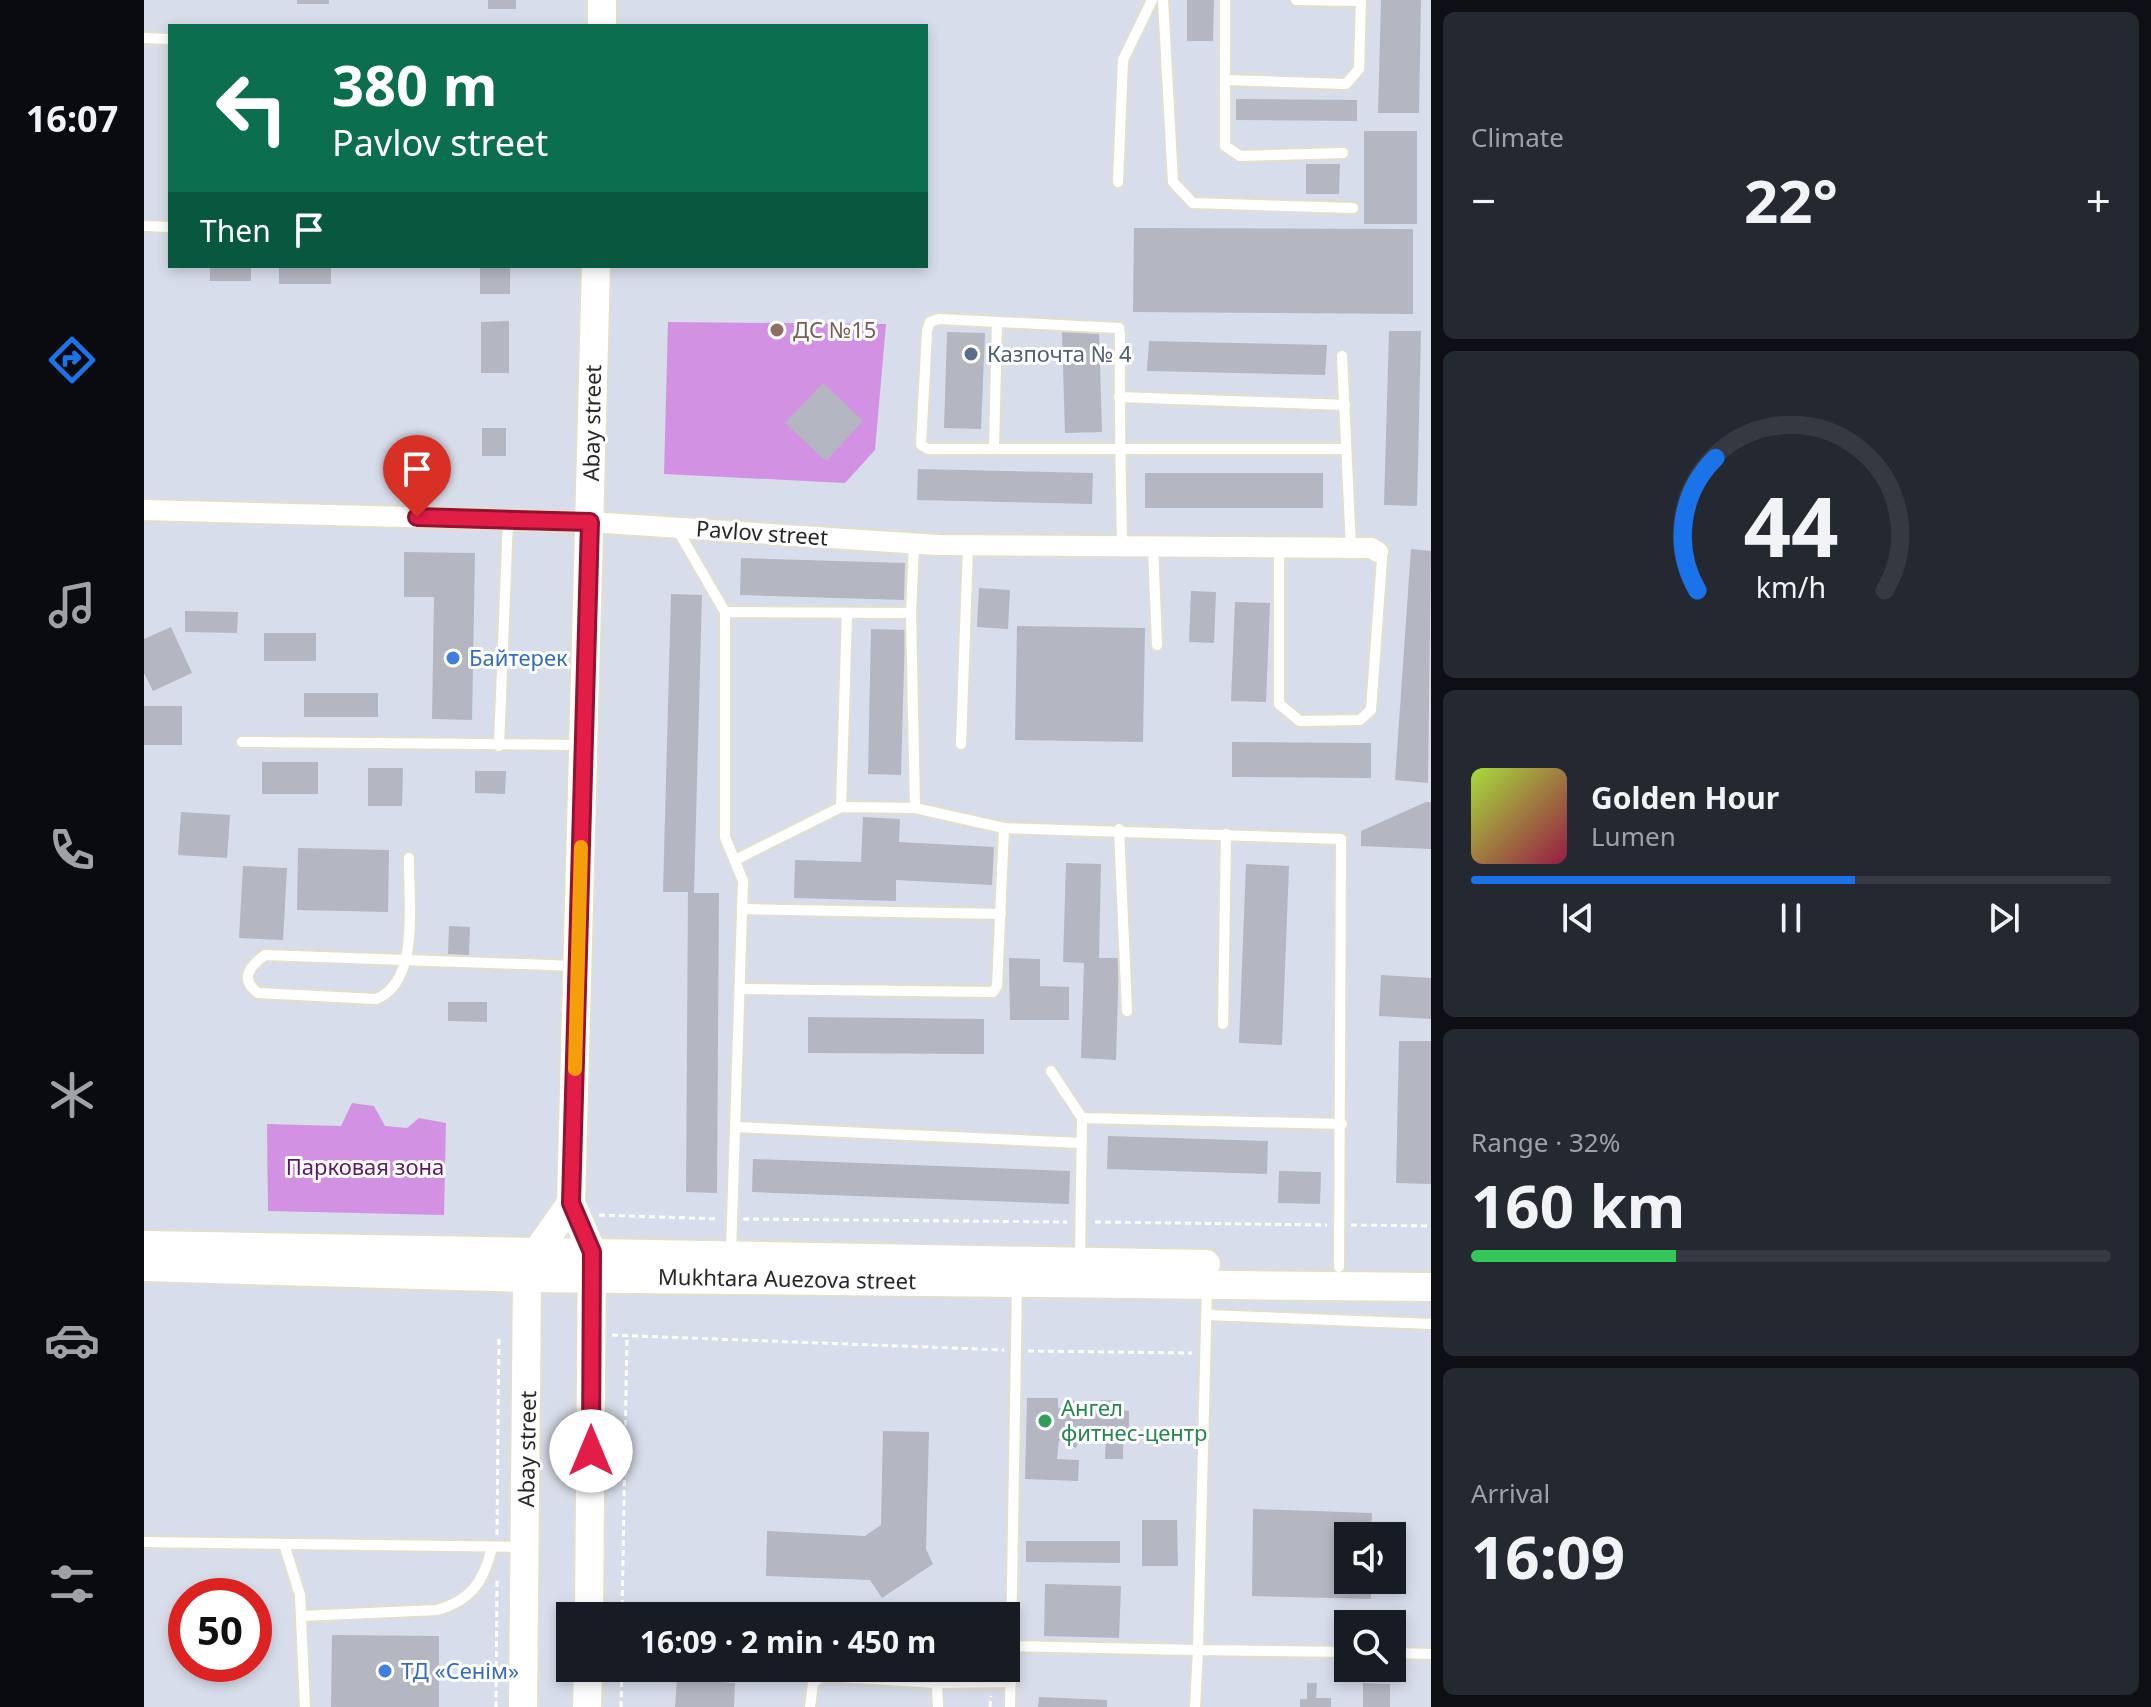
<!DOCTYPE html>
<meta charset="utf-8">
<style>
body{margin:0;font-family:"Noto Sans",sans-serif;background:#242831;color:#f1f3f6;height:100vh;display:flex;flex-direction:column;font-size:30px;white-space:nowrap}
*{box-sizing:border-box;margin:0}
p{font-size:26px;color:#9ea1a6}
.icon{flex:none;width:44px;height:44px;fill:none;stroke:currentColor;stroke-width:2;stroke-linecap:round;stroke-linejoin:round}
.map{position:relative;flex:1;overflow:hidden}
.drawer{display:flex;flex-direction:column;gap:12px;padding:12px;background:#0d0f14;width:720px}
.drawer>*{flex:none}
.hud{position:absolute;left:24px;top:24px;width:760px;height:244px;border-radius:0px;box-shadow:0 4px 12px #0003;background:#0b6e4f;color:#fff;overflow:hidden}
.controls{position:absolute;left:1190px;top:1522px;display:grid;gap:16px}
.controls a{display:grid;place-items:center;width:72px;height:72px;border-radius:0px;background:#171b24;box-shadow:0 4px 12px #0003;font-size:40px}
.speed{position:absolute;left:24px;top:1578px;display:flex;gap:16px;font-size:40px;font-weight:700;text-align:center}
.speed>*{display:grid;place-content:center;width:104px;height:104px;border-radius:50%;background:#171b24;box-shadow:0 4px 12px #0003;line-height:1}
.speed .limit{border:12px solid #d22;background:#fff;color:#111}
.pin{position:absolute;display:grid;place-items:center;width:68px;height:68px;color:#fff;margin:-82px -34px;border-radius:50% 50% 50% 0;rotate:-45deg;box-shadow:0 0 8px #0007}
.pin .icon{rotate:45deg}
.me{position:absolute;width:88px;margin:-44px;rotate:0deg;stroke-linejoin:round;filter:drop-shadow(0 0 6px #0008)}
.turn{display:flex;align-items:center;gap:28px;height:168px;padding:0 32px;font-size:36px}
.turn .icon{width:104px;height:104px;stroke-width:2.5}
.turn b{display:block;font-size:56px;line-height:68px}
.then{display:flex;align-items:center;height:76px;padding:0 32px;background:#0003;gap:16px;font-size:30px}
.big{font-size:60px;font-weight:700;line-height:1.1}
.drawer .widget{flex:1;display:flex;flex-direction:column;justify-content:center;gap:12px;min-width:0;padding:0 28px;border-radius:12px;background:#242831}
.drawer .dial{align-items:center;gap:0}
.dial svg{height:208px;overflow:visible;fill:none;stroke:#363941;stroke-width:7;stroke-linecap:round;text-anchor:middle}
.dial text{fill:#f1f3f6;stroke:none}
.song{display:flex;align-items:center;gap:24px}
.cover{width:96px;height:96px;border-radius:12px;background:linear-gradient(135deg,hsl(80 70% 55%),hsl(340 70% 35%))}
.played{height:8px;border-radius:4px;background:linear-gradient(90deg,#1a73e8 60%,#363941 60%)}
.keys{display:flex;justify-content:space-around;direction:ltr}
.heat{display:flex;justify-content:space-between;align-items:center;font-size:44px;direction:ltr}
.charge{height:12px;border-radius:6px;background:linear-gradient(90deg,#34c759 32%,#363941 0)}
.trip{position:absolute;left:412px;top:1602px;width:464px;height:80px;border-radius:0px;background:#171b24;box-shadow:0 4px 12px #0003;font-weight:700;line-height:80px;text-align:center}
main{display:flex;flex:1;min-height:0}
.tabs{display:flex;flex-direction:column;width:144px;justify-content:space-around;align-items:center;background:#090b0e;color:#9ea1a6}
.tabs .icon{width:56px;height:56px}
.tabs .current{color:#1a73e8}
.tabs b{font-size:36px;color:#f1f3f6}
.map>svg:first-child{display:block}
.green{fill:#d391e3}
.building{fill:#b4b7c2}
.lines{fill:none;stroke-linecap:round;stroke-linejoin:round}
.service-casing{stroke:#e1e0cc;stroke-width:14}
.minor-casing{stroke:#e1e0cc;stroke-width:24}
.secondary-casing{stroke:#e1e0cc;stroke-width:32}
.path{stroke:#fff;stroke-width:3;stroke-dasharray:6 4;stroke-linecap:butt}
.service{stroke:#fff;stroke-width:10}
.minor{stroke:#fff;stroke-width:20}
.secondary{stroke:#fff;stroke-width:28}
.route-casing{stroke:#92132f;stroke-width:20}
.route{stroke:#e11d48;stroke-width:14}
.slow{stroke:#f59e0b;stroke-width:14}
.education-dot{fill:#8d6e63;stroke:#fff;stroke-width:3}
.service-dot{fill:#5c6f8a;stroke:#fff;stroke-width:3}
.shop-dot{fill:#3f7fe0;stroke:#fff;stroke-width:3}
.leisure-dot{fill:#2e9e5b;stroke:#fff;stroke-width:3}
.labels{text-anchor:middle;stroke-width:6;stroke-linejoin:round;paint-order:stroke}
.education-label{font-size:22px;fill:#785e54;stroke:#fff;text-anchor:start}
.service-label{font-size:22px;fill:#4e5e75;stroke:#fff;text-anchor:start}
.street-label{font-size:22px;fill:#272727;stroke:#fff}
.shop-label{font-size:22px;fill:#366cbe;stroke:#fff;text-anchor:start}
.park-label{font-size:22px;fill:#5e1763;stroke:#fff}
.leisure-label{font-size:22px;fill:#27864d;stroke:#fff;text-anchor:start}
</style>
<main>
<nav class="tabs">
<b>16:07</b>
<svg class="icon current" aria-label="directions" viewBox="0 0 24 24"><path d="M12 3l9 9-9 9-9-9zM9 14v-3h6M13 9l2 2-2 2"/></svg>
<svg class="icon" aria-label="music" viewBox="0 0 24 24"><path d="M9 18V5l10-2v13"/><circle cx="6" cy="18" r="3"/><circle cx="16" cy="16" r="3"/></svg>
<svg class="icon" aria-label="phone" viewBox="0 0 24 24"><path d="M5 4h4l2 5-3 2q2 4 5 5l2-3 5 2v4C11 20 4 13 5 4z"/></svg>
<svg class="icon" aria-label="climate" viewBox="0 0 24 24"><path d="M12 3v18M4 7l16 10M4 17L20 7"/></svg>
<svg class="icon" aria-label="car" viewBox="0 0 24 24"><path d="M5 17H2v-5l4-1 3-4h7l3 4 3 1v5h-3M9 17h6M6 11h13"/><circle cx="7" cy="17" r="2"/><circle cx="17" cy="17" r="2"/></svg>
<svg class="icon" aria-label="filters" viewBox="0 0 24 24"><path d="M4 7h16M4 17h16"/><circle cx="9" cy="7" r="2"/><circle cx="15" cy="17" r="2"/></svg>
</nav>
<div class="map">
<svg width="1287" height="1707" viewBox="0 0 1287 1707">
<rect width="100%" height="100%" fill="#d7ddea"/>
<g class="green">
<path d="M524,322L742,324L731,450L701,483L520,474Z"/>
<path d="M208,1103L230,1106L241,1126L263,1128L275,1118L302,1123L300,1215L124,1211L123,1124L197,1126Z"/>
</g>
<g class="building">
<rect x="153" y="0" width="32" height="4"/>
<rect x="344" y="0" width="28" height="9"/>
<path d="M1043,0H1070L1069,41H1043Z"/>
<path d="M1237,0H1277L1275,113H1234Z"/>
<path d="M1092,99L1213,100V121L1092,120Z"/>
<rect x="1220" y="131" width="53" height="93"/>
<path d="M1162,164H1196L1195,194H1162Z"/>
<path d="M990,228L1269,229V314L989,312Z"/>
<rect x="66" y="266" width="41" height="15"/>
<rect x="135" y="266" width="52" height="18"/>
<rect x="336" y="266" width="30" height="28"/>
<path d="M365,321V373H337V322Z"/>
<path d="M955,331L958,432L921,433L918,332Z"/>
<path d="M1245,331H1277L1273,506L1240,505Z"/>
<path d="M803,332L841,333L837,429L800,428Z"/>
<path d="M1005,341L1183,345L1181,375L1003,371Z"/>
<path d="M679,383L719,421L682,461L641,423Z"/>
<rect x="338" y="428" width="24" height="28"/>
<path d="M774,469L949,473L948,504L773,500Z"/>
<rect x="1001" y="473" width="178" height="35"/>
<path d="M1267,549L1287,551L1284,783L1251,780Z"/>
<path d="M260,552L331,553L328,720L288,719L290,597H260Z"/>
<path d="M597,558L761,563L760,600L596,595Z"/>
<path d="M835,588L866,590L864,629L833,627Z"/>
<path d="M1047,591L1072,592L1070,643L1045,642Z"/>
<path d="M527,594L558,595L550,893H575L573,1193L542,1192L544,892H519Z"/>
<path d="M1091,602L1126,603L1122,702L1087,701Z"/>
<path d="M41,611L94,612L93,633L41,632Z"/>
<path d="M873,626L1001,628L999,742L871,740Z"/>
<path d="M27,627L48,673L9,691L0,673V639Z"/>
<path d="M727,629L761,630L757,775L724,774Z"/>
<rect x="120" y="633" width="52" height="28"/>
<rect x="160" y="693" width="74" height="24"/>
<rect x="0" y="706" width="38" height="39"/>
<path d="M1088,742L1227,743V778L1088,777Z"/>
<rect x="118" y="762" width="56" height="32"/>
<path d="M224,768H259L258,806H224Z"/>
<path d="M331,771H362L361,794L331,793Z"/>
<path d="M1282,802H1287V849L1217,846V831Z"/>
<path d="M37,812L86,815L83,858L34,855Z"/>
<path d="M719,817L756,819L755,842L850,847L848,885L752,880V901L650,898L651,860L717,862Z"/>
<path d="M154,848L245,850L244,912L153,910Z"/>
<path d="M922,863L957,864L955,958H975L972,1060L937,1058L940,963L919,962Z"/>
<path d="M1102,864L1145,866L1138,1045L1095,1043Z"/>
<path d="M99,866L143,868L139,940L95,938Z"/>
<path d="M305,926L326,927L325,955L304,954Z"/>
<path d="M865,958L896,959V986L925,987V1020H866Z"/>
<path d="M1237,975L1287,978V1019L1235,1016Z"/>
<path d="M304,1002H343V1022L304,1021Z"/>
<path d="M664,1017L840,1019V1054L664,1053Z"/>
<path d="M1255,1041H1287V1184L1252,1183Z"/>
<path d="M964,1136L1124,1141L1123,1174L963,1169Z"/>
<path d="M609,1159L926,1171L925,1204L608,1192Z"/>
<path d="M1135,1171L1177,1172L1176,1204L1134,1203Z"/>
<path d="M883,1398H914V1408L923,1409L929,1400L945,1410L957,1411V1400L978,1401V1410L985,1411V1432L979,1431V1459H961L962,1435L953,1436V1429H940L932,1448L915,1440L913,1459L935,1460L934,1481L881,1479Z"/>
<path d="M739,1431L785,1432L782,1549L789,1564L738,1598L726,1580L622,1576L623,1531L721,1536L737,1525Z"/>
<path d="M1109,1509L1228,1513L1227,1536H1204V1580H1227V1599L1108,1596Z"/>
<path d="M998,1520H1033L1034,1566H998Z"/>
<path d="M882,1541H976V1563L882,1562Z"/>
<path d="M901,1584L977,1586L975,1638L900,1636Z"/>
<path d="M188,1635L295,1636V1707H187Z"/>
<path d="M533,1680L591,1683L590,1707H531Z"/>
<path d="M1163,1683H1173L1172,1698H1187V1707H1156V1699H1163Z"/>
<path d="M1219,1683L1246,1684V1707H1219Z"/>
<path d="M895,1697L963,1700V1707H894Z"/>
</g>
<g class="lines">
<g class="service-casing">
<g id="service">
<path d="M1019,0L1029,182L1049,203L1209,208"/>
<path d="M1081,0V146L1096,156L1199,153"/>
<path d="M1152,0L1217,1"/>
<path d="M0,38L26,39"/>
<path d="M1081,80L1202,84L1215,69L1217,0"/>
<path d="M974,182L979,60L1008,0"/>
<path d="M0,226L26,227"/>
<path d="M1198,356L1207,548"/>
<path d="M975,397L1201,405"/>
<path d="M850,448L853,322"/>
<path d="M533,529L581,612"/>
<path d="M978,546C977,476 975,405 976,335L975,328L795,319L786,322L783,331L777,445L784,449C923,448 1062,449 1202,449"/>
<path d="M1009,546L1013,645"/>
<path d="M1135,547V704L1156,721L1216,720L1227,710L1238,559L1234,552"/>
<path d="M98,742L438,745"/>
<path d="M817,744L824,545"/>
<path d="M355,746L364,519"/>
<path d="M697,807L703,613"/>
<path d="M771,808L860,828L1197,839L1195,1267"/>
<path d="M975,829L983,1011"/>
<path d="M265,858C264,899 277,982 232,999L114,993C95,979 106,966 121,955L432,966"/>
<path d="M591,860L697,807L771,808L767,613"/>
<path d="M598,909L857,914"/>
<path d="M596,989L849,992L853,986L860,828"/>
<path d="M1079,1024L1082,834"/>
<path d="M907,1071L938,1118L936,1262"/>
<path d="M938,1118L1198,1124"/>
<path d="M591,1127L937,1143"/>
<path d="M587,1252L599,881L581,837V612L767,613L770,544"/>
<path d="M1063,1286L1054,1650L1204,1652"/>
<path d="M1063,1315L1287,1324"/>
<path d="M0,1542L378,1547"/>
<path d="M140,1544L156,1595L161,1707"/>
<path d="M157,1616L293,1610C328,1600 340,1581 348,1547"/>
<path d="M864,1646L1054,1650L1051,1707"/>
<path d="M1248,1653L1287,1654"/>
<path d="M792,1668L793,1683L867,1682"/>
<path d="M666,1707L669,1683L678,1676L793,1683L794,1707"/>
<path d="M866,1707L873,1286"/>
</g>
</g>
<g class="minor-casing">
<path id="minor" d="M0,510L446,522L793,545L1227,548L1234,552"/>
</g>
<g class="secondary-casing">
<g id="secondary">
<path d="M458,26V0"/>
<path d="M427,1203L448,1252L445,1616"/>
<path d="M0,1245L1062,1264"/>
<path d="M0,1267L383,1278L1287,1287"/>
<path d="M379,1707L383,1278L393,1252L427,1203L452,266"/>
<path d="M443,1707L444,1668"/>
</g>
</g>
<g class="path">
<path d="M455,1215L575,1219"/>
<path d="M599,1219L923,1222"/>
<path d="M951,1222L1183,1225"/>
<path d="M1207,1225L1287,1226"/>
<path d="M468,1335L860,1350"/>
<path d="M884,1351L1048,1353"/>
<path d="M353,1535L355,1335"/>
<path d="M478,1616L483,1336"/>
<path d="M352,1707L353,1579"/>
<path d="M477,1707L478,1668"/>
<path d="M846,1707L847,1696"/>
</g>
<use href="#service" class="service"/>
<use href="#minor" class="minor"/>
<use href="#secondary" class="secondary"/>
</g>
<g class="lines">
<g class="route-casing">
<path id="route" d="M273,517L446,522L427,1203L448,1252L447,1451"/>
</g>
<use href="#route" class="route"/>
<path class="slow" d="M431,1069L437,847"/>
</g>
<circle class="education-dot" cx="633" cy="330" r="8"/>
<circle class="service-dot" cx="827" cy="354" r="8"/>
<g class="shop-dot">
<circle cx="309" cy="658" r="8"/>
<circle cx="241" cy="1671" r="8"/>
</g>
<circle class="leisure-dot" cx="901" cy="1421" r="8"/>
<g class="labels">
<g class="education-label">
<text x="649" y="338">ДС №15</text>
</g>
<g class="service-label">
<text x="843" y="362">Казпочта № 4</text>
</g>
<g class="street-label">
<text transform="translate(448 423) rotate(-89)" y="8">Abay street</text>
<text transform="translate(618 533) rotate(4)" y="8">Pavlov street</text>
<text transform="translate(643 1279) rotate(1)" y="8">Mukhtara Auezova street</text>
<text transform="translate(383 1449) rotate(-89)" y="8">Abay street</text>
</g>
<g class="shop-label">
<text x="325" y="666">Байтерек</text>
<text x="257" y="1679">ТД «Сенім»</text>
</g>
<g class="park-label">
<text x="221" y="1175">Парковая зона</text>
</g>
<g class="leisure-label">
<text x="917" y="1416">Ангел<tspan x="917" dy="25">фитнес-центр</tspan></text>
</g>
</g>
</svg>
<div class="controls">
<a><svg class="icon" aria-label="sound" viewBox="0 0 24 24"><path d="M4 9h4l5-4v14l-5-4H4zM17 9q2 3 0 6"/></svg></a>
<a><svg class="icon" aria-label="search" viewBox="0 0 24 24"><circle cx="10" cy="10" r="6"/><path d="M15 15l6 6"/></svg></a>
</div>
<div class="speed"><div class="limit">50</div></div>
<div class="pin" style="left:273px;top:517px;background:#d93025"><svg class="icon" aria-label="arrive" viewBox="0 0 24 24"><path d="M6 21V4h12l-3 4 3 4H6"/></svg></div>
<svg class="me" style="left:447px;top:1451px" viewBox="-20 -20 40 40"><circle r="19" fill="#fff"/><path d="M0-13L10 11 0 6-10 11z" fill="#e11d48"/></svg>
<div class="trip">16:09 · 2 min · 450 m</div>
<div class="hud">
<div class="turn"><svg class="icon" aria-label="left" viewBox="0 0 24 24"><path d="M17 20v-9H6M10 6l-5 5 5 5"/></svg><div><b>380 m</b>Pavlov street</div></div>
<div class="then">Then<svg class="icon" aria-label="arrive" viewBox="0 0 24 24"><path d="M6 21V4h12l-3 4 3 4H6"/></svg></div>
</div>
</div>
<section class="drawer">
<div class="widget"><p>Climate</p>
<div class="heat"><a>−</a><b class="big">22°</b><a>+</a></div>
</div>
<div class="widget dial"><svg viewBox="0 0 100 80">
<path d="M14 69A42 42 0 1 1 86 69"/>
<path d="M14 69A42 42 0 0 1 21 18" stroke="#1a73e8"/>
<text x="50" y="56" font-size="32" font-weight="700">44</text>
<text x="50" y="72" font-size="11">km/h</text>
</svg></div>
<div class="widget">
<div class="song"><i class="cover"></i><div><b>Golden Hour</b><p>Lumen</p></div></div>
<div class="played"></div>
<div class="keys"><svg class="icon" aria-label="previous" viewBox="0 0 24 24"><path d="M18 5L8 12l10 7zM5 5v14"/></svg><svg class="icon" aria-label="pause" viewBox="0 0 24 24"><path d="M8 5v14M16 5v14"/></svg><svg class="icon" aria-label="next" viewBox="0 0 24 24"><path d="M6 5l10 7-10 7zM19 5v14"/></svg></div>
</div>
<div class="widget"><p>Range · 32%</p><b class="big">160 km</b><div class="charge"></div></div>
<div class="widget"><p>Arrival</p><b class="big">16:09</b></div>
</section>
</main>
